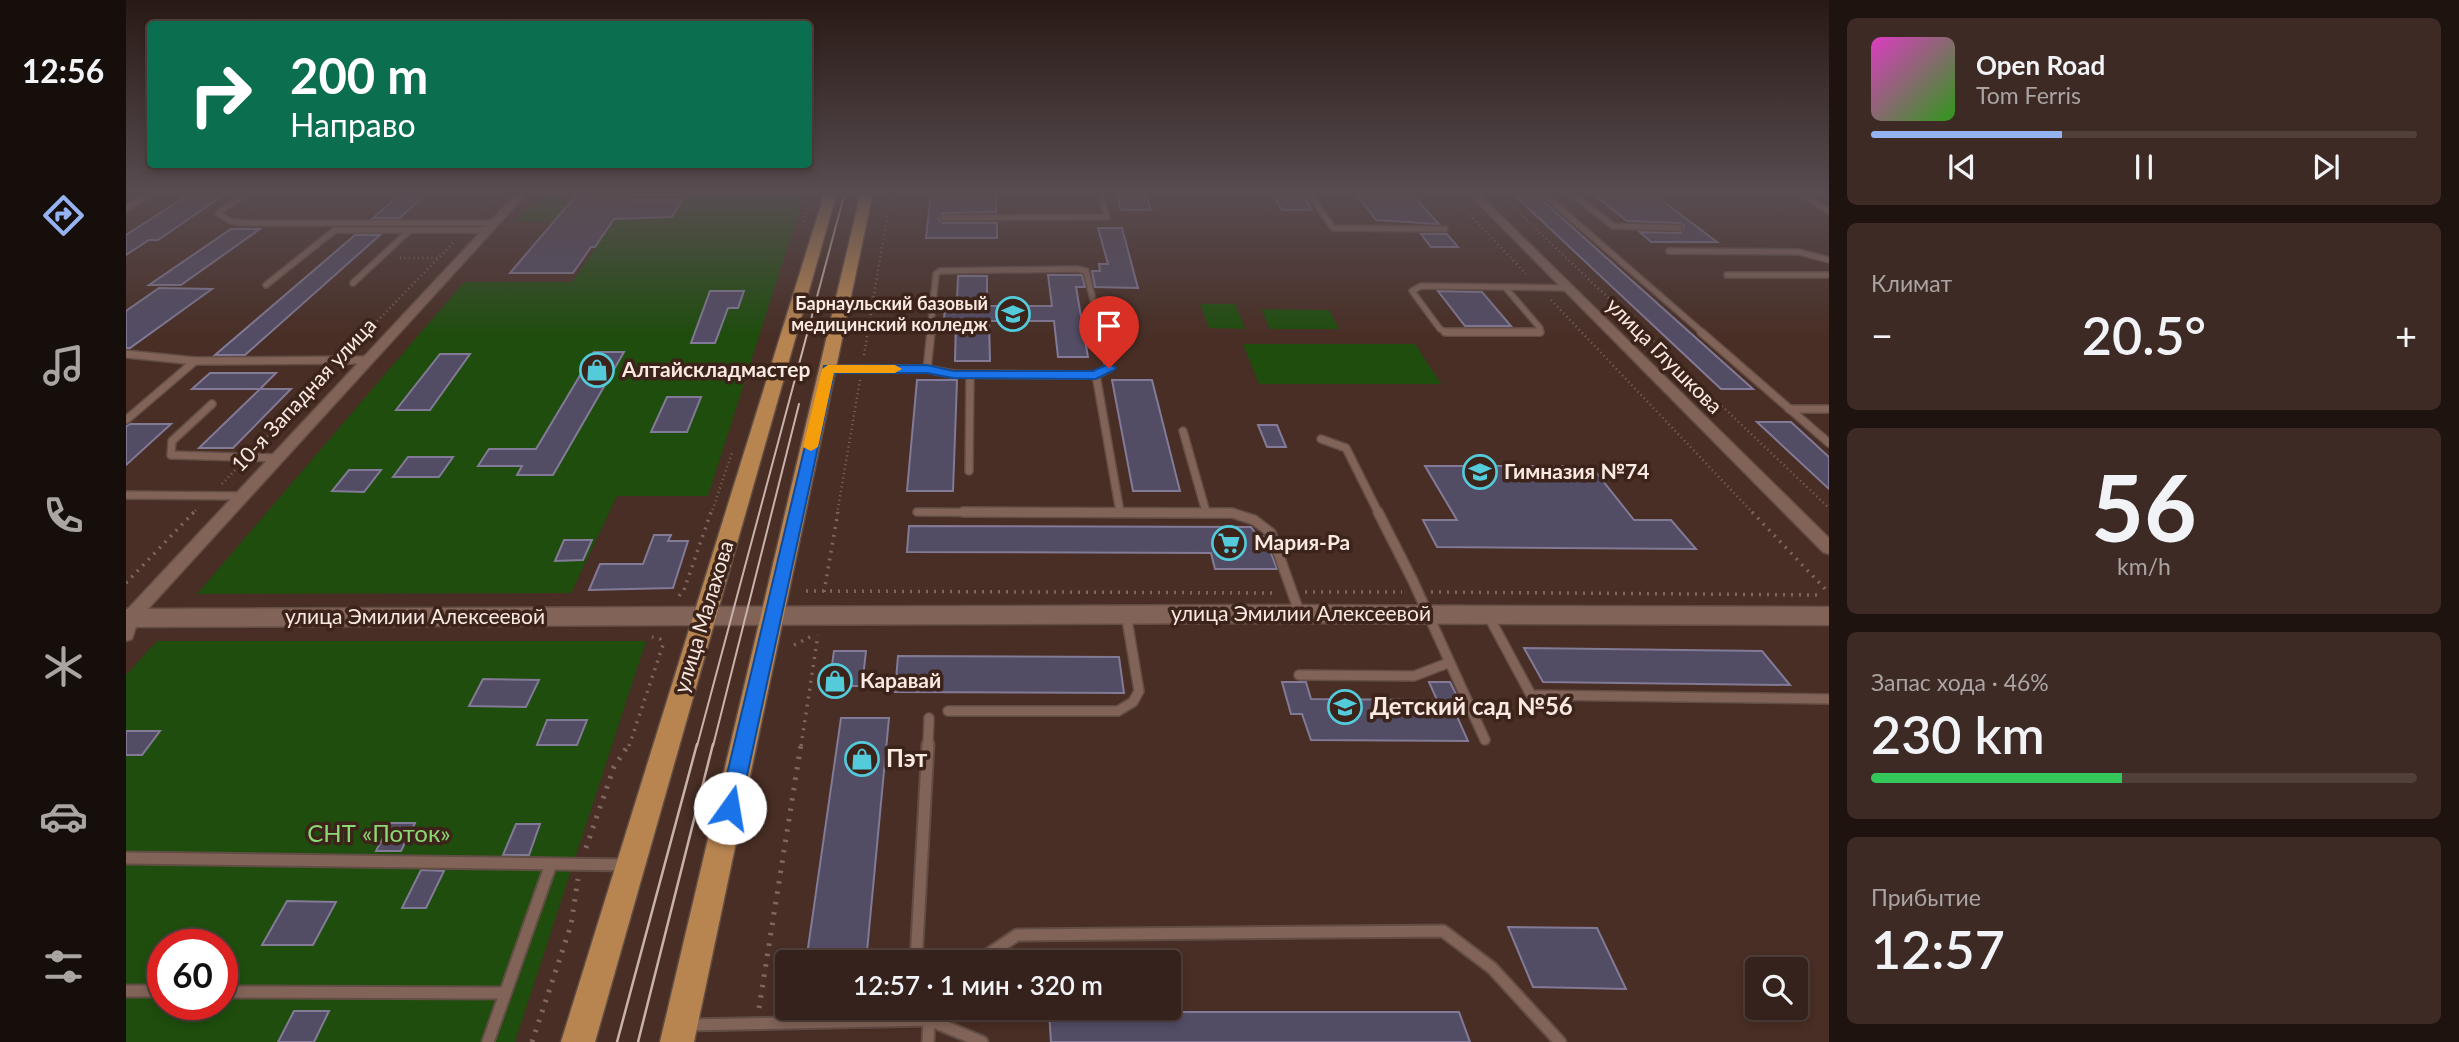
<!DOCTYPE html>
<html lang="ru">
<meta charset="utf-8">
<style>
body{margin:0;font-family:Lato,sans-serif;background:#3d2a25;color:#f1f3f6;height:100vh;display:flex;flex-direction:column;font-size:26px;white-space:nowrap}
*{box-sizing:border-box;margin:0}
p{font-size:23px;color:#aaa4a3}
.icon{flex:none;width:38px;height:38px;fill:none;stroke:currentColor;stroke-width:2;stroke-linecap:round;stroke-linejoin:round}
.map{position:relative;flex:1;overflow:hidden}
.panel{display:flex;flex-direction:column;gap:18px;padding:18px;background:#1e130f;width:630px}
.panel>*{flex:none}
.guide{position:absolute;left:21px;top:21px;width:665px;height:147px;border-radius:7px;box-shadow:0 4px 10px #0003,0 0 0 2px #503f3b;background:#0b6e4f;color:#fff;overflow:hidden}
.controls{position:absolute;left:1619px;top:957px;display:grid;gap:14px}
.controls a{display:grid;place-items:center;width:63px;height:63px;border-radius:7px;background:#36221c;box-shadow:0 4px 10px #0003,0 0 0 2px #503f3b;font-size:35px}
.speed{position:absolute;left:21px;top:929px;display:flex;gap:14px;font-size:35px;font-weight:700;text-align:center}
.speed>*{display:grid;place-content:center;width:91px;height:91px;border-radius:50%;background:#36221c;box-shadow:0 4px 10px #0003,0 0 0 2px #503f3b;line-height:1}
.speed .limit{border:10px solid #d22;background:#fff;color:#111}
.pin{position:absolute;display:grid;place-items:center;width:60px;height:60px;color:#fff;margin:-72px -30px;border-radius:50% 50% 50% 0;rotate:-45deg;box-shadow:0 0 7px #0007}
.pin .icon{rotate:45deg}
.me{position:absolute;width:77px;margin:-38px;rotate:13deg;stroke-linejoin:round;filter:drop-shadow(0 0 5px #0008)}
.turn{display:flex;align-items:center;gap:24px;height:147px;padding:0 28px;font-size:32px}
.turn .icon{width:91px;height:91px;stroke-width:2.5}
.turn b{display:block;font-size:49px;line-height:60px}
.big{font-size:52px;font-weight:600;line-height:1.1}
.panel .widget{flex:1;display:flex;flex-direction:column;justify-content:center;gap:10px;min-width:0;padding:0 24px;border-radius:10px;background:#3d2a25}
.panel .dial{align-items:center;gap:0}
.dial b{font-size:91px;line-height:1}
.song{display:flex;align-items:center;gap:21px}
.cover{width:84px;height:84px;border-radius:10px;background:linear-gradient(135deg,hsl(310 70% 55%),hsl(110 70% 35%))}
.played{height:7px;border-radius:4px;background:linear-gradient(90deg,#95b2f1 35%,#503f3b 35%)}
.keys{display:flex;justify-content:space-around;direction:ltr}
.heat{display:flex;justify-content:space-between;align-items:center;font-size:38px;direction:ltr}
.charge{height:10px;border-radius:5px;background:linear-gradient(90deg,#34c759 46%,#503f3b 0)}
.trip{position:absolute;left:649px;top:950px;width:406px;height:70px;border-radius:7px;background:#36221c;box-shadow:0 4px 10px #0003,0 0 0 2px #503f3b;font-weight:600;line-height:70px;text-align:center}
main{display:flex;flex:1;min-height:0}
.dock{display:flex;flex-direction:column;width:126px;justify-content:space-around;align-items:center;background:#160e0b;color:#aaa4a3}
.dock .icon{width:49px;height:49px}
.dock .selected{color:#95b2f1}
.dock b{font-size:32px;color:#f1f3f6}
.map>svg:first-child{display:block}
.green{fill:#1e4d0d;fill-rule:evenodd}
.building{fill:#534c65;stroke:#827a96;stroke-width:2}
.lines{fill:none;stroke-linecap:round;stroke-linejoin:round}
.lane-far3-casing{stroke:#624d44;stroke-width:8}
.lane-far2-casing{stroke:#624d44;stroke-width:10}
.lane-far1-casing{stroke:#624d44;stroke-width:12}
.lane-casing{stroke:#624d44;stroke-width:15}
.street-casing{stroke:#624d44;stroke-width:3}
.secondary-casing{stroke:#624d44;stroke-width:3}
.primary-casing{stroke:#624d44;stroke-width:3}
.path-far2{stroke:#7e675f;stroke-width:2.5;stroke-dasharray:1 3.5;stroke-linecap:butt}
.path-far1{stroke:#7e675f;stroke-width:3.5;stroke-dasharray:2 6;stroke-linecap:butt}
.path{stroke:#7e675f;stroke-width:5;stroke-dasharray:2.5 8;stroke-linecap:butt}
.lane-far3{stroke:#816358;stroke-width:5}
.lane-far2{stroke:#816358;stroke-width:7}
.lane-far1{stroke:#816358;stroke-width:9}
.lane{stroke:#816358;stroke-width:11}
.street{fill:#816358;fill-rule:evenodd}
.secondary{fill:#816358;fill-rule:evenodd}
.primary{fill:#b88551;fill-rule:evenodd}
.tram-far1{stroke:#c7b3ac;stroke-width:2}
.tram{stroke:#c7b3ac;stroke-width:2.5}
.route{fill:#1a73e8;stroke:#114b97;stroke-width:2}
.slow{fill:#f59e0b}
.labels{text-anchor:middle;stroke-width:7;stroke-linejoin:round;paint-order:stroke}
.far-poi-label{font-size:18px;font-weight:bold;fill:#fae9e2;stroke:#3d241b;text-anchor:end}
.street-label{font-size:21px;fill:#fae9e2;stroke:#3d241b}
.poi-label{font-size:21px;font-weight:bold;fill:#fae9e2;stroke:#3d241b;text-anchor:start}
.near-poi-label{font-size:24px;font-weight:bold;fill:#fae9e2;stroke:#3d241b;text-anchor:start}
.near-park-label{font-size:24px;fill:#8ad973;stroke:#3d241b}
</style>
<main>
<nav class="dock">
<b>12:56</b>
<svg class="icon selected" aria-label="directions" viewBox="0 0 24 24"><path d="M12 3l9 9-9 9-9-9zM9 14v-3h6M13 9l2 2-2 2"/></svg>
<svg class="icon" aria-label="music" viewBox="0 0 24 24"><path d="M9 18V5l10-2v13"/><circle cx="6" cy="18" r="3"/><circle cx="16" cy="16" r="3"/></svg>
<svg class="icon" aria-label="phone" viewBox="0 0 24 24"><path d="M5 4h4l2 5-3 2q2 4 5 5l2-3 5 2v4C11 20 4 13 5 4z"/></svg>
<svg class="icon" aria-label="climate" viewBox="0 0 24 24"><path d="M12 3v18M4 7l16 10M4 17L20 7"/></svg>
<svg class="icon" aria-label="car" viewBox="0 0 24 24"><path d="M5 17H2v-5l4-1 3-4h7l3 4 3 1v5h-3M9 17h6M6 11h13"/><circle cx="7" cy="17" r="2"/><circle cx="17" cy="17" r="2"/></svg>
<svg class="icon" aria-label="filters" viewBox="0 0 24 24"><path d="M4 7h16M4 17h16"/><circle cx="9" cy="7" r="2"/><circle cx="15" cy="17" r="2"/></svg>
</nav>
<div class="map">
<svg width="1703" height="1042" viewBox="0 0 1703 1042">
<rect width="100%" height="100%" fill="#482e25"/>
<g class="green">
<path d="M416,192H679L582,496H491L445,593L71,594L338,282H446L487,222L390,221Z"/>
<path d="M1074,304H1109L1119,329L1083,328Z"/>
<path d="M1135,309L1203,310L1213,329H1144Z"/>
<path d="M1117,344H1289L1315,384H1133Z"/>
<path d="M31,641H520L389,1042H0V675ZM37,945H96V1004H37Z"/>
</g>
<g class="building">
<path d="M67,192H102L32,240H23L0,255V235Z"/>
<path d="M277,192H302L274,218H247Z"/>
<path d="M453,192H509L504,200H556L546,217L488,219L469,247H465L447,273H384Z"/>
<path d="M805,192H870V212L817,213L812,219L817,223H871V238H800Z"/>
<path d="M990,192H1019L1025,210H995Z"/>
<path d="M1145,192H1174L1186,210H1156Z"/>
<path d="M1229,192H1284L1313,224L1250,220Z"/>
<path d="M1385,192H1407L1627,389H1595Z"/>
<path d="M1465,192H1525L1591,242H1525L1514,232L1554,233L1558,226L1553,223L1501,221Z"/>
<path d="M972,228H996L1012,288L969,287L966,271H974L973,264H982Z"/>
<path d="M105,229H134L55,285H23Z"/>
<path d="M1295,234H1321L1332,247H1305Z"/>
<path d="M229,235H254L119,355H89Z"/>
<path d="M922,275H956L959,287H950L962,357H932L928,321H863L864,361H829L830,322H818L819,301H831L832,276H861V306H926Z"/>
<path d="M33,288L86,289L4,348H0V311Z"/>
<path d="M584,291H618L612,308H602L589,343H565Z"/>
<path d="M1312,291L1356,292L1385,326H1339Z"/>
<path d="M468,352H498L427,475H391L396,466H352L363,449H410Z"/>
<path d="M314,354H344L304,410H270Z"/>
<path d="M84,373H150L134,389H66Z"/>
<path d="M791,380H831L827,491H781Z"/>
<path d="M986,380H1026L1054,491H1007Z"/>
<path d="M134,389H165L107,448H73Z"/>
<path d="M541,397H575L561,432H525Z"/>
<path d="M1631,422H1665L1703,457V489Z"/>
<path d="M4,424H45L0,465V426Z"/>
<path d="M1132,425H1151L1160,447H1141Z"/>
<path d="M282,457H327L313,477H267Z"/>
<path d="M1299,466H1465L1508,520H1545L1570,549L1311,547L1297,520H1331Z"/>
<path d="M223,470H255L238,492L206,491Z"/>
<path d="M783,526L1125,527L1130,534L1139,537L1151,569H1089L1085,553L781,552Z"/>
<path d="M528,535H545L542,541H562L547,588L463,590L474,564H517Z"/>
<path d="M438,540H466L457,560L429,561Z"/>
<path d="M1398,648L1636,651L1664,685L1417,682Z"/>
<path d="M708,651H740L736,686H703Z"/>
<path d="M772,656L993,657L998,693L769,692Z"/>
<path d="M357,679L413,680L400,707L343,706Z"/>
<path d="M1156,682H1180L1185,699L1311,700L1303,682H1324L1339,712H1329L1342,741L1185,740L1176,714H1165Z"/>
<path d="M715,718H763L740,962H680Z"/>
<path d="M421,720H461L451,745H411Z"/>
<path d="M0,731H34L16,755H0Z"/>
<path d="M265,823H289L275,851H250Z"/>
<path d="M390,824H414L403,855H377Z"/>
<path d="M295,870L318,871L300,908H276Z"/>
<path d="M161,901L210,902L187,945H136Z"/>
<path d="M1382,927L1471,928L1500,989L1407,987Z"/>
<path d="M168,1011H203L188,1042H152Z"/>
<path d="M923,1012H1333L1344,1042H925Z"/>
</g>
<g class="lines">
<g class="lane-far3-casing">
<g id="lane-far3">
<path d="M123,192L92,213L104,221L118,223H368"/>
<path d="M1182,192L1207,228L1319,229"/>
<path d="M1415,192L1577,333"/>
<path d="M1444,192L1487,226L1553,228"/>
<path d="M1672,192L1703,211"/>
<path d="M817,218L981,217L974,192"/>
<path d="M1543,251L1673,252L1703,260"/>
<path d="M1601,275H1703"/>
<path d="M227,283L284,230"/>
<path d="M140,285L209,230H361"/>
<path d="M1295,286L1379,287L1414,328V333H1322L1314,329L1286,291Z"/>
<path d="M1379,287L1443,288"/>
<path d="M804,333L810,274L814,271L951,269L960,271L975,333"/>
</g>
</g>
<g class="lane-far2-casing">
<g id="lane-far2">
<path d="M974,332L983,368L970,375L994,512"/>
<path d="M1319,332H1414"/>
<path d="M1575,332L1703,443"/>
<path d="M0,354L69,361"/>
<path d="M702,369H801L805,332"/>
<path d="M801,369L827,374L970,375"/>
<path d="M86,404L46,441L45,455L151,458"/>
<path d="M1663,409H1703"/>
<path d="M0,420L69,361L241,360"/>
<path d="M1057,431L1080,512"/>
<path d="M1195,439L1220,448L1253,514"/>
<path d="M843,471L844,375"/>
<path d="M0,495L116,496"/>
<path d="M791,512L1109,514"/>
</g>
</g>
<g class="lane-far1-casing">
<g id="lane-far1">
<path d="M837,512L1106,513L1128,520L1145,533L1174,614"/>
<path d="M1252,512L1287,581L1359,740"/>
<path d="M1362,615L1405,695L1703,699"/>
<path d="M1173,675L1288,676L1322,663"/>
<path d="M822,711H992L1007,702L1013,691L1000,614"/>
<path d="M802,746L803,718"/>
</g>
</g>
<g class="lane-casing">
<g id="lane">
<path d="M0,858L501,865"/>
<path d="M790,962L802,744"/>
<path d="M851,962L891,935L1317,931L1366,968L1434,1042"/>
<path d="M0,991H37"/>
<path d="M96,992L379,993"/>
<path d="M798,1008L803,1020L802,1042"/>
<path d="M803,1020L811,1008"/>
<path d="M561,1025L803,1020L856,1042"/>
<path d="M362,1042L425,864"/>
</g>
</g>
<g class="street-casing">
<g id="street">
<path d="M23,192H34L0,212V205Z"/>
<path d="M392,192H402L12,620L6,639L0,641V611Z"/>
<path d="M1341,192H1351L1703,538V554L1697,552Z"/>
</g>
</g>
<g class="secondary-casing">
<path id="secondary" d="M1159,605L1703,607V625L1159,623L0,627V609Z"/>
</g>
<g class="primary-casing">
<g id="primary">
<path d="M699,192H711L469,1042H435Z"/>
<path d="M735,192H747L568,1042H534Z"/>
</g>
</g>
<g class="path-far2">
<path d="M1322,192L1400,274"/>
<path d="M1371,192L1703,508"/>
<path d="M357,210L375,192"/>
<path d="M678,222L683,203"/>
<path d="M274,258H312"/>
<path d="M1425,300L1628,514"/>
<path d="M746,306L793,307"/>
<path d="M226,347L328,242"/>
<path d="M738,355L765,192"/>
<path d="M135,443L202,373"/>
<path d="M96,484L110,469"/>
<path d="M66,514L71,509"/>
<path d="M585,514L606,453"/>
<path d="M711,514L734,380"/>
</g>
<g class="path-far1">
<path d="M1626,512L1703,593"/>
<path d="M0,583L68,512"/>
<path d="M680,591L1150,593"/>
<path d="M698,592L712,512"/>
<path d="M1179,592H1276"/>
<path d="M1305,592L1696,595"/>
<path d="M553,596L558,590L585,512"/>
<path d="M668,645L688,635"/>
<path d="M503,746L537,645L534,639L526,637"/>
<path d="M675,746L692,635"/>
</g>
<g class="path">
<path d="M460,848L488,767L503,744"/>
<path d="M633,1008L675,744"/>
<path d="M406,1042L445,925L452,879"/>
</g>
<use href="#lane-far3" class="lane-far3"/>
<use href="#lane-far2" class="lane-far2"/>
<use href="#lane-far1" class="lane-far1"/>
<use href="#lane" class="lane"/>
<use href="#street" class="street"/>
<use href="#secondary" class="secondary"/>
<use href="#primary" class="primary"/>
<g class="tram-far1">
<path d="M571,746L719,192"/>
<path d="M587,746L673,404"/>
</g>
<g class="tram">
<path d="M491,1042L571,744"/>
<path d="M512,1042L587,744"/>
</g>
</g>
<linearGradient id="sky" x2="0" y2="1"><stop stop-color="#281914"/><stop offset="0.57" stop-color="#584c51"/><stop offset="1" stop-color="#584c51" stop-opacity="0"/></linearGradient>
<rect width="1703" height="338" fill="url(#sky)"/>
<path class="route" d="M983,364L990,368L988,370L970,379L827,378L801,373H708L614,808L611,815L604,817L596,815L593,808L698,366L801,365L827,371H967Z"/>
<path class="slow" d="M702,365H769L776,369L769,373H708L692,447L685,451L677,447L696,369Z"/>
<defs>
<g id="university-ring" transform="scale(1.75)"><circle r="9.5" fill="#3d241b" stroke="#53cbdb" stroke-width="1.5"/><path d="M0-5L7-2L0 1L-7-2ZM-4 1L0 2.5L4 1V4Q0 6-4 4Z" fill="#53cbdb"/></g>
<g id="shop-ring" transform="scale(1.75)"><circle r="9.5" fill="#3d241b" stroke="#53cbdb" stroke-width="1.5"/><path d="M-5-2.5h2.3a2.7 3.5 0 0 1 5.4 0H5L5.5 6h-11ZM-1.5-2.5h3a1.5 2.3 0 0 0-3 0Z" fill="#53cbdb"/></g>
<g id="school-ring" transform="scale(1.75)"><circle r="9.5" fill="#3d241b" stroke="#53cbdb" stroke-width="1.5"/><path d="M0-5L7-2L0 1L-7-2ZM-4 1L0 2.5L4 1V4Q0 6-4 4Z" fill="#53cbdb"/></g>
<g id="supermarket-ring" transform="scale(1.75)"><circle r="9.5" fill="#3d241b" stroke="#53cbdb" stroke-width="1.5"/><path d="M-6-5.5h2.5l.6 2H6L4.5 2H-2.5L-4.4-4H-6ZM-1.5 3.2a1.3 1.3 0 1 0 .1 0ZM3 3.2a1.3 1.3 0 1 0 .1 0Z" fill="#53cbdb"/></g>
</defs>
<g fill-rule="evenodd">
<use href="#university-ring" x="887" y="314"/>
<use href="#shop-ring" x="471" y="370"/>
<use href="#school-ring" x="1354" y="472"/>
<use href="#supermarket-ring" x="1103" y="543"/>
<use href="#shop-ring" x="709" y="681"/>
<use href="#school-ring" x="1219" y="707"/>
<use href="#shop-ring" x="736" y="759"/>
</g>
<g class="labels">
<g class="far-poi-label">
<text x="862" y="310">Барнаульский базовый<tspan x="862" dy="21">медицинский колледж</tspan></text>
</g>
<g class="street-label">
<text transform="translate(1538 356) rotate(45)" y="7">улица Глушкова</text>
<text transform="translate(178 395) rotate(-47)" y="7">10-я Западная улица</text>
<text x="1175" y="621">улица Эмилии Алексеевой</text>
<text x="289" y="624">улица Эмилии Алексеевой</text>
<text transform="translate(578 617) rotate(-73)" y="7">улица Малахова</text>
</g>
<g class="poi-label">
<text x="496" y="377">Алтайскладмастер</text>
<text x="1378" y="479">Гимназия №74</text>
<text x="1128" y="550">Мария-Ра</text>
<text x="734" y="688">Каравай</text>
</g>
<g class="near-poi-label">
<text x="1244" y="715">Детский сад №56</text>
<text x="760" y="767">Пэт</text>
</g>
<g class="near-park-label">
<text x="253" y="842">СНТ «Поток»</text>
</g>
</g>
</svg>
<div class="controls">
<a><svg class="icon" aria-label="search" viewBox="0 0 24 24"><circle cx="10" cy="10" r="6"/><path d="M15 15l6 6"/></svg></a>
</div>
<div class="speed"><div class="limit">60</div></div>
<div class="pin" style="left:983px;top:368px;background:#d93025"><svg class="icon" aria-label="arrive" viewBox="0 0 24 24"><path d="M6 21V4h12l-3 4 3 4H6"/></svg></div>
<svg class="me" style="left:604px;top:808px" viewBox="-20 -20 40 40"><circle r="19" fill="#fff"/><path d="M0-13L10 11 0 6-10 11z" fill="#1a73e8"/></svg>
<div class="trip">12:57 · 1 мин · 320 m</div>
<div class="guide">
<div class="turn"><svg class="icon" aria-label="right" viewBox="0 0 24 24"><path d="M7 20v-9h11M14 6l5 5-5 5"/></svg><div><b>200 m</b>Направо</div></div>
</div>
</div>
<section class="panel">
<div class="widget">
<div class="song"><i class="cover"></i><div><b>Open Road</b><p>Tom Ferris</p></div></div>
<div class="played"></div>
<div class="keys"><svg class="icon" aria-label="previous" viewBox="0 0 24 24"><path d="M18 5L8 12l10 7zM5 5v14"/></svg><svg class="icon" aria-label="pause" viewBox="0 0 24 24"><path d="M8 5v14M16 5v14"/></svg><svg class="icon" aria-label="next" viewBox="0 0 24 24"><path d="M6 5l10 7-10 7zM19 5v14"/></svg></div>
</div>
<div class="widget"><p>Климат</p>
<div class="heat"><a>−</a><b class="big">20.5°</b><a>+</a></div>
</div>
<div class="widget dial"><b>56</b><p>km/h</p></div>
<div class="widget"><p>Запас хода · 46%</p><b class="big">230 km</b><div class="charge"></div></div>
<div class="widget"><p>Прибытие</p><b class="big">12:57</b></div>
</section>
</main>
